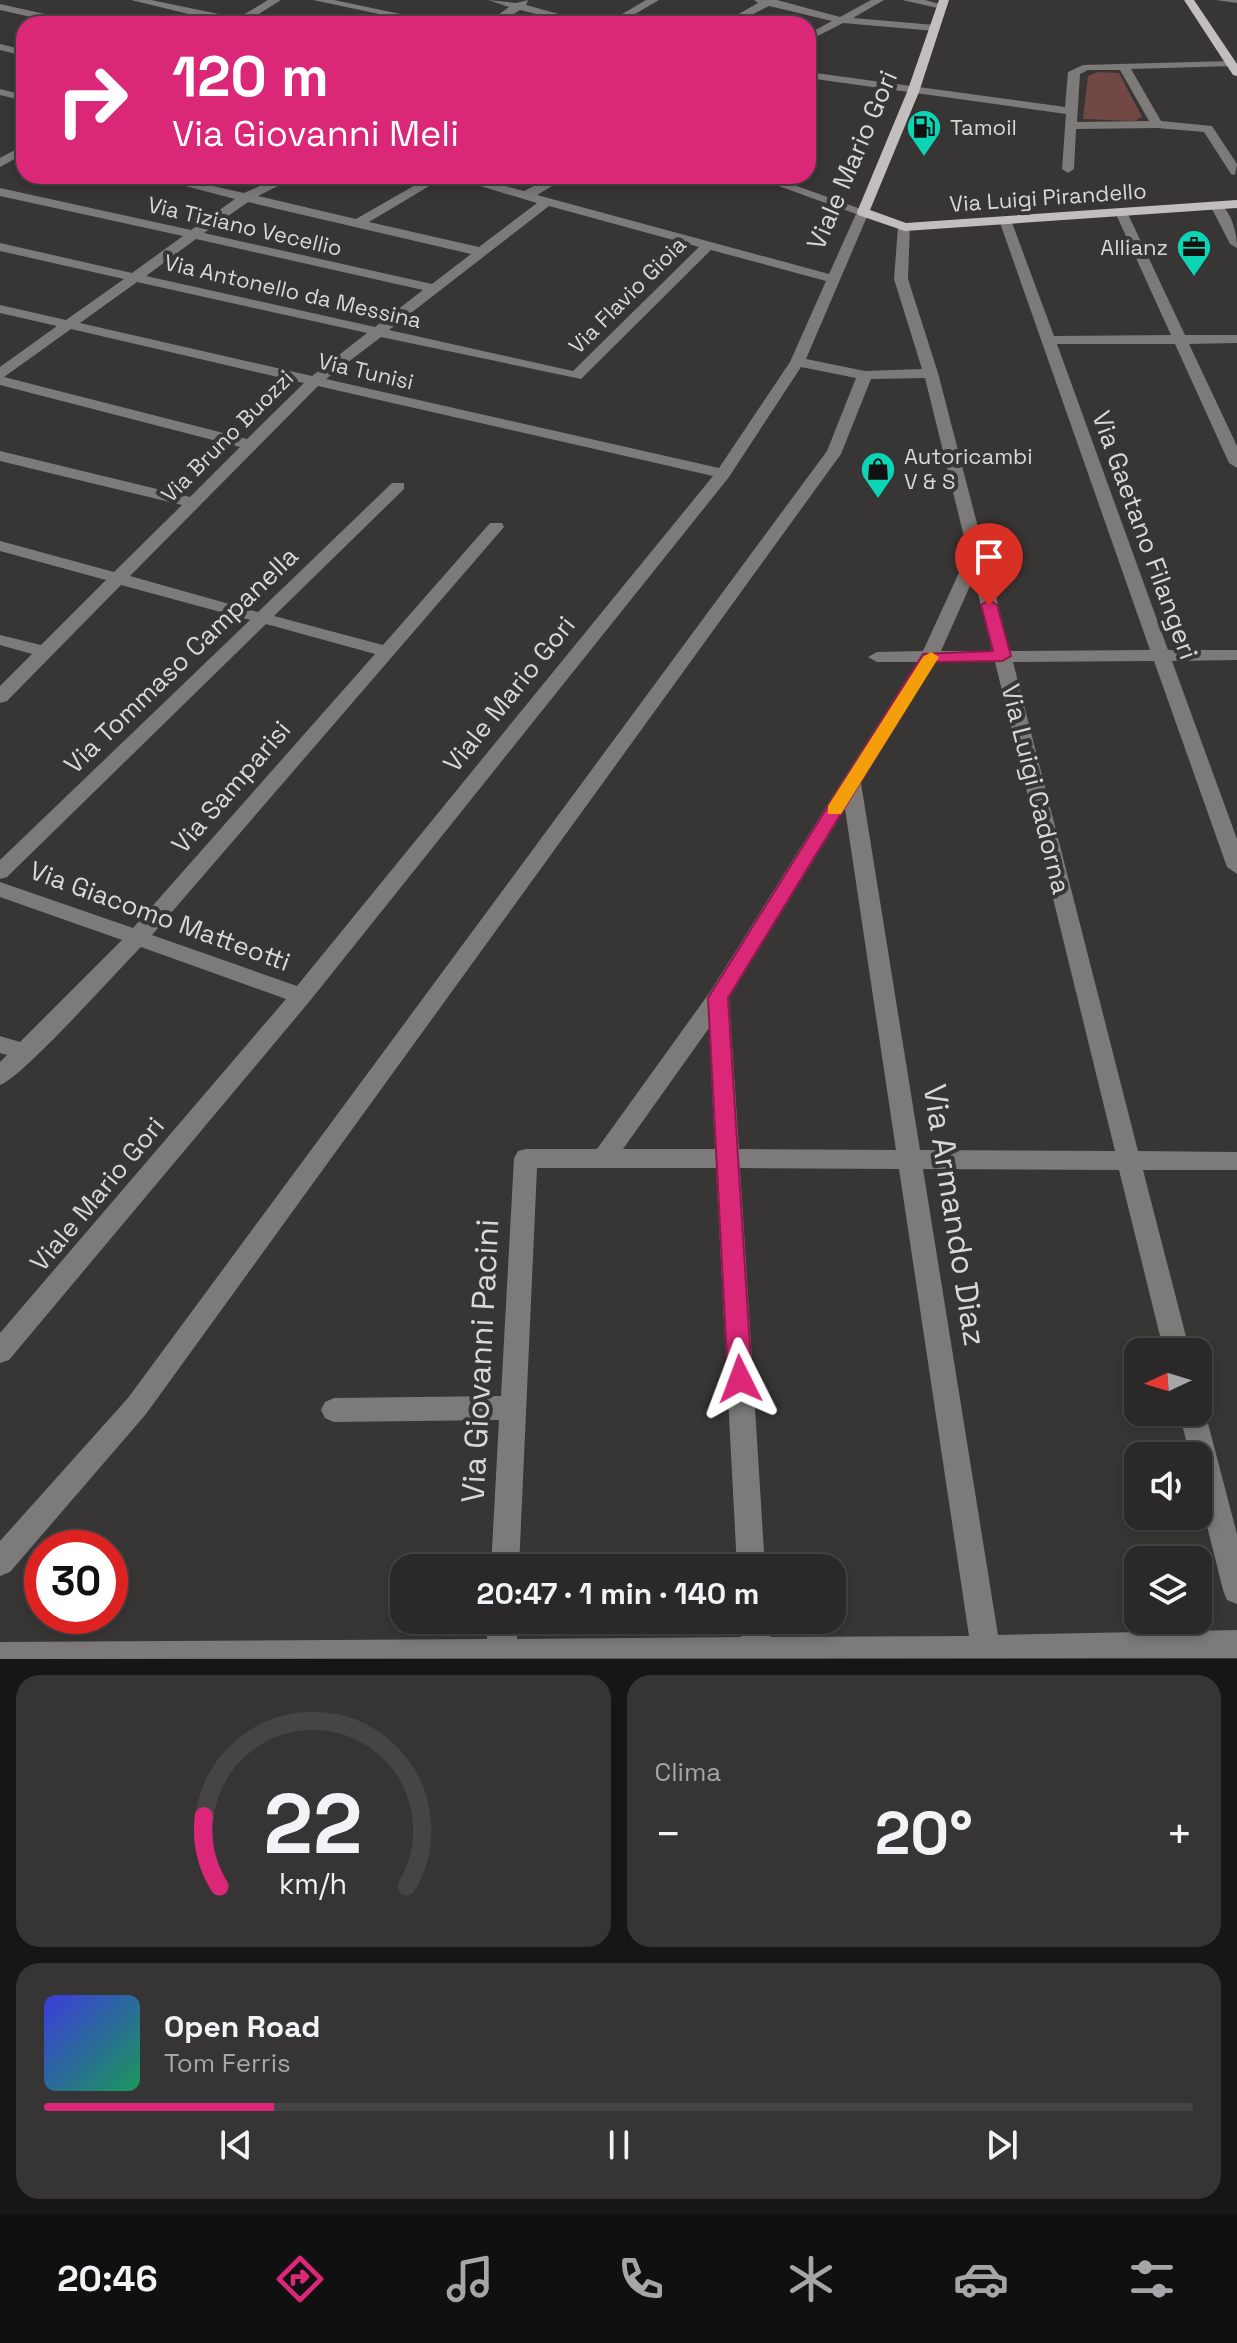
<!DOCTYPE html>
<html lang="it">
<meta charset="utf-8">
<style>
body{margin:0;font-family:"Space Grotesk",sans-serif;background:#363434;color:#f1f3f6;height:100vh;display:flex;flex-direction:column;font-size:30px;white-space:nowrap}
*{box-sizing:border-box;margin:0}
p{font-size:26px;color:#a5a6a8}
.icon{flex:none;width:44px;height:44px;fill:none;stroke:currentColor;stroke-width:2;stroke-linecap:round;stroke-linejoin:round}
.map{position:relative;height:1659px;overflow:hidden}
.side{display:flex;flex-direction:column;gap:16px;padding:16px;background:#171616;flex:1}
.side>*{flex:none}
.top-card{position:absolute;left:16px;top:16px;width:800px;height:168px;border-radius:24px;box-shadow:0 4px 12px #0003,0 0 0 2px #464445;background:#db2777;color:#fff;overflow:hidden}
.needle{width:52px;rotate:266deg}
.buttons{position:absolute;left:1124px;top:1338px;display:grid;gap:16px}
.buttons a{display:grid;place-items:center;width:88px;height:88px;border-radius:16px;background:#2a2828;box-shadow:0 4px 12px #0003,0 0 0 2px #464445;font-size:40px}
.speed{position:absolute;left:24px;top:1530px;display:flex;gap:16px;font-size:40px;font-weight:700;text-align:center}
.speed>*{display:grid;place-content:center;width:104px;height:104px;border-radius:50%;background:#2a2828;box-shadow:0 4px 12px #0003,0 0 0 2px #464445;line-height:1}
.speed .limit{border:12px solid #d22;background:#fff;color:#111}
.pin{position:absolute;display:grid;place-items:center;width:68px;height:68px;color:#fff;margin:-82px -34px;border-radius:50% 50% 50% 0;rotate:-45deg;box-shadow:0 0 8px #0007}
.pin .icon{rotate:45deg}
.me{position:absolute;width:88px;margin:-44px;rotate:357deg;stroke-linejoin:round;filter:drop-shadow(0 0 6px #0008)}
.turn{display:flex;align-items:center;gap:28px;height:168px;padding:0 24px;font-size:36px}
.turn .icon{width:104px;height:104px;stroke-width:2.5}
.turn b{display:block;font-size:56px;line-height:68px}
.big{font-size:60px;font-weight:700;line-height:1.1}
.side .tile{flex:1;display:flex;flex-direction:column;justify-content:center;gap:12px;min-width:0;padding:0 28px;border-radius:24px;background:#363434}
.side .dial{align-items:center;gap:0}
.dial svg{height:208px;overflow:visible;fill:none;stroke:#464445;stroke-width:7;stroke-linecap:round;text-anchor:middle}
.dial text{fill:#f1f3f6;stroke:none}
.song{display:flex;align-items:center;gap:24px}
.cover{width:96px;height:96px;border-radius:12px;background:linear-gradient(135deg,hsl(240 70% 55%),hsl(150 70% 35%))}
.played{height:8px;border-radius:4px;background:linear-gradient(90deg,#db2777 20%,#464445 20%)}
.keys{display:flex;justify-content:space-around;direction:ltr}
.heat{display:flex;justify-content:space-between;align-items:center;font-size:44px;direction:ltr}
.side .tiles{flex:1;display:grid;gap:16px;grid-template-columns:1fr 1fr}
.tile:last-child{grid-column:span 2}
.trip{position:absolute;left:390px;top:1554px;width:456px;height:80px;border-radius:24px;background:#2a2828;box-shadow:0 4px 12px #0003,0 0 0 2px #464445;font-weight:700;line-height:80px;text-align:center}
.menu{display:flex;height:128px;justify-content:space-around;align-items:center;background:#111010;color:#a5a6a8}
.menu .icon{width:56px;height:56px}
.menu .current{color:#db2777}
.menu b{font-size:36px;color:#f1f3f6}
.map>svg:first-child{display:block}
.green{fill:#724844}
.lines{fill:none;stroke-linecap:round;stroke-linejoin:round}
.minor{fill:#7c7b7a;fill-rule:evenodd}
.major{fill:#c2bebe;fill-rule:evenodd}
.route{fill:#db2777;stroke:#8e194d;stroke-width:2}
.slow{fill:#f59e0b}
.labels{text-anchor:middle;stroke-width:8;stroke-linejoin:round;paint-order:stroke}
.far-poi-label{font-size:22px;fill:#d9d7d7;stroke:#383535;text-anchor:start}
.far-street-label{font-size:22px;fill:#d9d7d7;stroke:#383535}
.street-label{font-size:26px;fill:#d9d7d7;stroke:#383535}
.near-street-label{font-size:32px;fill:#d9d7d7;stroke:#383535}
</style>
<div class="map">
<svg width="1237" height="1659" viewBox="0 0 1237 1659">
<rect width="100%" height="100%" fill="#383535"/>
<path class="green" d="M1098,72L1119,73L1142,117L1134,121L1083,119L1088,76Z"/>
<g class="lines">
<g class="minor">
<path d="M131,0H151L238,18L268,0H281L249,20L257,24H230Z"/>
<path d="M313,0H334L448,24H426Z"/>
<path d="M488,0L516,3L528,0L526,5L595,24H577L520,10L498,24H486L509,7Z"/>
<path d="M646,0H659L618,24H605Z"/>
<path d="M754,0H777L840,17L871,0H884L853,18L935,25L940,28L935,31L843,23L808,41V34L832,21L769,6L734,24H721L758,3Z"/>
<path d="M902,0H925L947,6L942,9Z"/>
<path d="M1216,0H1237V3Z"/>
<path d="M0,4L76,21L81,24H62L0,10Z"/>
<path d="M0,44L24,50V56L0,50Z"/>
<path d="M1230,61L1234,62V66L1131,69L1161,121L1212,126L1237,164L1235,175L1231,174L1204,132L1157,128L1076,129L1074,169L1068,173L1062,169L1066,114L808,78V72L1065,107L1068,72L1083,65ZM1088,70H1120L1149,121L1077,122L1080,74Z"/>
<path d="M0,89L24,95V101L0,95Z"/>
<path d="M24,145V154L0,167V158Z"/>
<path d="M147,176H169L244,193L282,176H298L258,196L356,219L431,176H446L369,222L479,247L537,203L447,176H467L524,191L554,176H569L537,195L829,274L856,214L751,176H769L869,212L806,359L865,371L922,369L894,279L898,227L910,224L908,279L938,373L1010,651L1150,650L999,220L1000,217L1011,220L1054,336L1171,335L1115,212L1121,208L1127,212L1185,335H1237V343L1189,344L1237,446V468L1229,463L1175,344H1057L1168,650H1237V660L1172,661L1237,839V874L1227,867L1154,661L1013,662L1138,1151L1237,1152V1170H1143L1190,1352H1164L1119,1170L923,1169L998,1635L1237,1630V1658L0,1659V1642L487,1639L488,1620H518L517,1639L741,1637L739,1620H769L770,1637L969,1636L899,1169L740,1168L765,1568H737L716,1168H537L519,1568H491L499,1420L334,1422L325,1418L321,1410L325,1402L334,1398L501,1396L514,1158L518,1151L526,1149H597L710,992L917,662H877L868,657L877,652L923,651L968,553L925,378L871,379L841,454L146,1414L10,1572L0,1576V1541L128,1398L827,451L856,378L801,367L729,477L309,1002L9,1360L0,1363V1333L286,999L141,947C117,971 22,1078 0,1085V1062L7,1055L0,1053V1036L20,1042L122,940L0,897V882L133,928L375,654L266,624L7,877L0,879V860L250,620L121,585L7,701L0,703V686L32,654L0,645V635L41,645L106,580L0,551V541L114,572L182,505L0,461V451L190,497L240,447L0,385V367L57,326L0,313V305L66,320L124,279L0,251V243L132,273L183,236L0,196V188L191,230L235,199ZM248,202L471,254L432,284L204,233ZM549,206L699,247L573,371L389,330ZM196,239L423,290L375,327L146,276ZM711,250L826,281L790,362L719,468L326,379L381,337L581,379ZM137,282L367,333L312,376L80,323ZM71,329L304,383L247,439L4,377ZM318,386L713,476L297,986L152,935L504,527L502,523H490L383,645L274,616L404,489V483H392L258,612L130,576ZM974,577L992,651H941ZM935,662H995L1115,1151L920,1150L861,783ZM845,809L896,1150L739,1149L729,998ZM709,1028L715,1149H623Z"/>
<path d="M1216,201C1231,209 1237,232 1237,248L1230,244L1210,205Z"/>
<path d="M1198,1402L1205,1412L1237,1534V1604L1227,1600L1223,1590L1198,1490V1456H1190L1179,1412H1198Z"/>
</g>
<g class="major">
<path d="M939,0H949L919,92L870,210L906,223L1237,200V208L905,231L858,215L857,212L907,92Z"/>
<path d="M1184,0H1194L1237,64V76L1233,75Z"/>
</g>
</g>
<path class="route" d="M989,600L997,605L1011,656L1002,661L934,662L728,998L752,1379L748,1386L740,1390L731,1386L728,1379L708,998L923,654L993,651L981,605Z"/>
<path class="slow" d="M931,652L939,657L841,814H828V806L923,657Z"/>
<defs>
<g id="fuel-pin" transform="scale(1.8)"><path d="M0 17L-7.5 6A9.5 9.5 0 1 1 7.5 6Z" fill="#0cd5b5" stroke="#383535"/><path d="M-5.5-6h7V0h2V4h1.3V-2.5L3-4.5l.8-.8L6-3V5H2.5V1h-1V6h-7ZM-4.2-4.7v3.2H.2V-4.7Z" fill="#111"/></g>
<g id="office-pin" transform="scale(1.8)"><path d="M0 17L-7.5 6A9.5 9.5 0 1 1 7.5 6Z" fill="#0cd5b5" stroke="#383535"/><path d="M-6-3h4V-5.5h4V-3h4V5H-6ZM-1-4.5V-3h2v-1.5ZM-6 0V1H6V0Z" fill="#111"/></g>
<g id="shop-pin" transform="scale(1.8)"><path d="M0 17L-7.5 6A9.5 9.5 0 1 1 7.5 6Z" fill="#0cd5b5" stroke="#383535"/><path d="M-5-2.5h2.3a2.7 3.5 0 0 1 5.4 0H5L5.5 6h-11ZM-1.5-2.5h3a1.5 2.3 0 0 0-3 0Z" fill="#111"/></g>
</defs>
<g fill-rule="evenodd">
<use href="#fuel-pin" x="924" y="127"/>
<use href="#office-pin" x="1194" y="247"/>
<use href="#shop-pin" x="878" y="469"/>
</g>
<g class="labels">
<g class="far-poi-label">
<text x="950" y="135">Tamoil</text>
<text x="1168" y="255" text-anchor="end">Allianz</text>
<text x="904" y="464">Autoricambi<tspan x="904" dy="25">V &amp; S</tspan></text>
</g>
<g class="far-street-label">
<text transform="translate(1048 197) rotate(-4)" y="8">Via Luigi Pirandello</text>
<text transform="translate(245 226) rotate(13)" y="8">Via Tiziano Vecellio</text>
<text transform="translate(293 291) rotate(13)" y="8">Via Antonello da Messina</text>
<text transform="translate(627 295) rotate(-45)" y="8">Via Flavio Gioia</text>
<text transform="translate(366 371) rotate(13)" y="8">Via Tunisi</text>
<text transform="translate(227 436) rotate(-45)" y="8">Via Bruno Buozzi</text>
</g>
<g class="street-label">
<text transform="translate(852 160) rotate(-67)" y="9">Viale Mario Gori</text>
<text transform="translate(1145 535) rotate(70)" y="9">Via Gaetano Filangeri</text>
<text transform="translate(181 660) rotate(-44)" y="9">Via Tommaso Campanella</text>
<text transform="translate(509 694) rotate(-51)" y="9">Viale Mario Gori</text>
<text transform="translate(231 787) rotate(-49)" y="9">Via Samparisi</text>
<text transform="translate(1036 789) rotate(76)" y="9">Via Luigi Cadorna</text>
<text transform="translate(160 916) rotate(20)" y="9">Via Giacomo Matteotti</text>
<text transform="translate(97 1194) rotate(-50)" y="9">Viale Mario Gori</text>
</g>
<g class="near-street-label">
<text transform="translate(955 1215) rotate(81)" y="11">Via Armando Diaz</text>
<text transform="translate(480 1361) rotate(-87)" y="11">Via Giovanni Pacini</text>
</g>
</g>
</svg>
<div class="buttons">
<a><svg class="needle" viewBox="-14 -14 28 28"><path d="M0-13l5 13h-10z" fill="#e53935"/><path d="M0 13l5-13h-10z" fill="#a5a6a8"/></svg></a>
<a><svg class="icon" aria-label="sound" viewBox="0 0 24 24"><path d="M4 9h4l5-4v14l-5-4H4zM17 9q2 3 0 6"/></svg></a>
<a><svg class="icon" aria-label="layers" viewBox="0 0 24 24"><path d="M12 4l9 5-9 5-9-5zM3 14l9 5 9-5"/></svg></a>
</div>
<div class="speed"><div class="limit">30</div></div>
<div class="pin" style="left:989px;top:605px;background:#d93025"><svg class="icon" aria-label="arrive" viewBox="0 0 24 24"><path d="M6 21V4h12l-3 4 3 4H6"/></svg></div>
<svg class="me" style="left:740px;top:1379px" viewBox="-20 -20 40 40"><path d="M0-17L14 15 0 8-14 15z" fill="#db2777" stroke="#fff" stroke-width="4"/></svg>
<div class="trip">20:47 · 1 min · 140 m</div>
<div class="top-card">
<div class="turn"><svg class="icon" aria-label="right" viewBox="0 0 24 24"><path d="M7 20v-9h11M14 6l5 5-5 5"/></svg><div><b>120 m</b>Via Giovanni Meli</div></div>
</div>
</div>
<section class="side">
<div class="tiles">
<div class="tile dial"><svg viewBox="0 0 100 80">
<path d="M14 69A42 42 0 1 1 86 69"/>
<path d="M14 69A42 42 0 0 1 8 42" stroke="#db2777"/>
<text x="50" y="56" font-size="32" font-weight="700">22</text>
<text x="50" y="72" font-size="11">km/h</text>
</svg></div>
<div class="tile"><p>Clima</p>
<div class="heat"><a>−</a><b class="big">20°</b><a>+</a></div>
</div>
<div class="tile">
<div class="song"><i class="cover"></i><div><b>Open Road</b><p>Tom Ferris</p></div></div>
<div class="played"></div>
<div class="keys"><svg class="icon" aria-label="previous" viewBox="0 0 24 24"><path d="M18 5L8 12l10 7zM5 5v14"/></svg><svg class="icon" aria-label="pause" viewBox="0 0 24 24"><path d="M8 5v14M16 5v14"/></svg><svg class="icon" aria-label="next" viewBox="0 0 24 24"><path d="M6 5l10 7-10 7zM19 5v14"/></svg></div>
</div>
</div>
</section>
<nav class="menu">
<b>20:46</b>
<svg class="icon current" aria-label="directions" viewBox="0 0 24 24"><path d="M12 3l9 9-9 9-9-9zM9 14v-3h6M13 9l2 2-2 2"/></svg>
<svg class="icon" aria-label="music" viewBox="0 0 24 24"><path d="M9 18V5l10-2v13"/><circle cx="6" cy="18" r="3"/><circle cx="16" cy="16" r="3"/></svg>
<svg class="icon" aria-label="phone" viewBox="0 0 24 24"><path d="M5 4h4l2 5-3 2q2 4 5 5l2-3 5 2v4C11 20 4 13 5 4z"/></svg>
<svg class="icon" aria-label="climate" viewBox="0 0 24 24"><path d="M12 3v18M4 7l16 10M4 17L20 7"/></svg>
<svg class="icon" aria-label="car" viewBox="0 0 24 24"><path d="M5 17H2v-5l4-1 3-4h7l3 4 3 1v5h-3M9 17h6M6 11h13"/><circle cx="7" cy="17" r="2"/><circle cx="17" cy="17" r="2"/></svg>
<svg class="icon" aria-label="filters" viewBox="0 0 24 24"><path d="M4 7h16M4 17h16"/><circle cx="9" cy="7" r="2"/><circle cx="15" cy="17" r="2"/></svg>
</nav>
